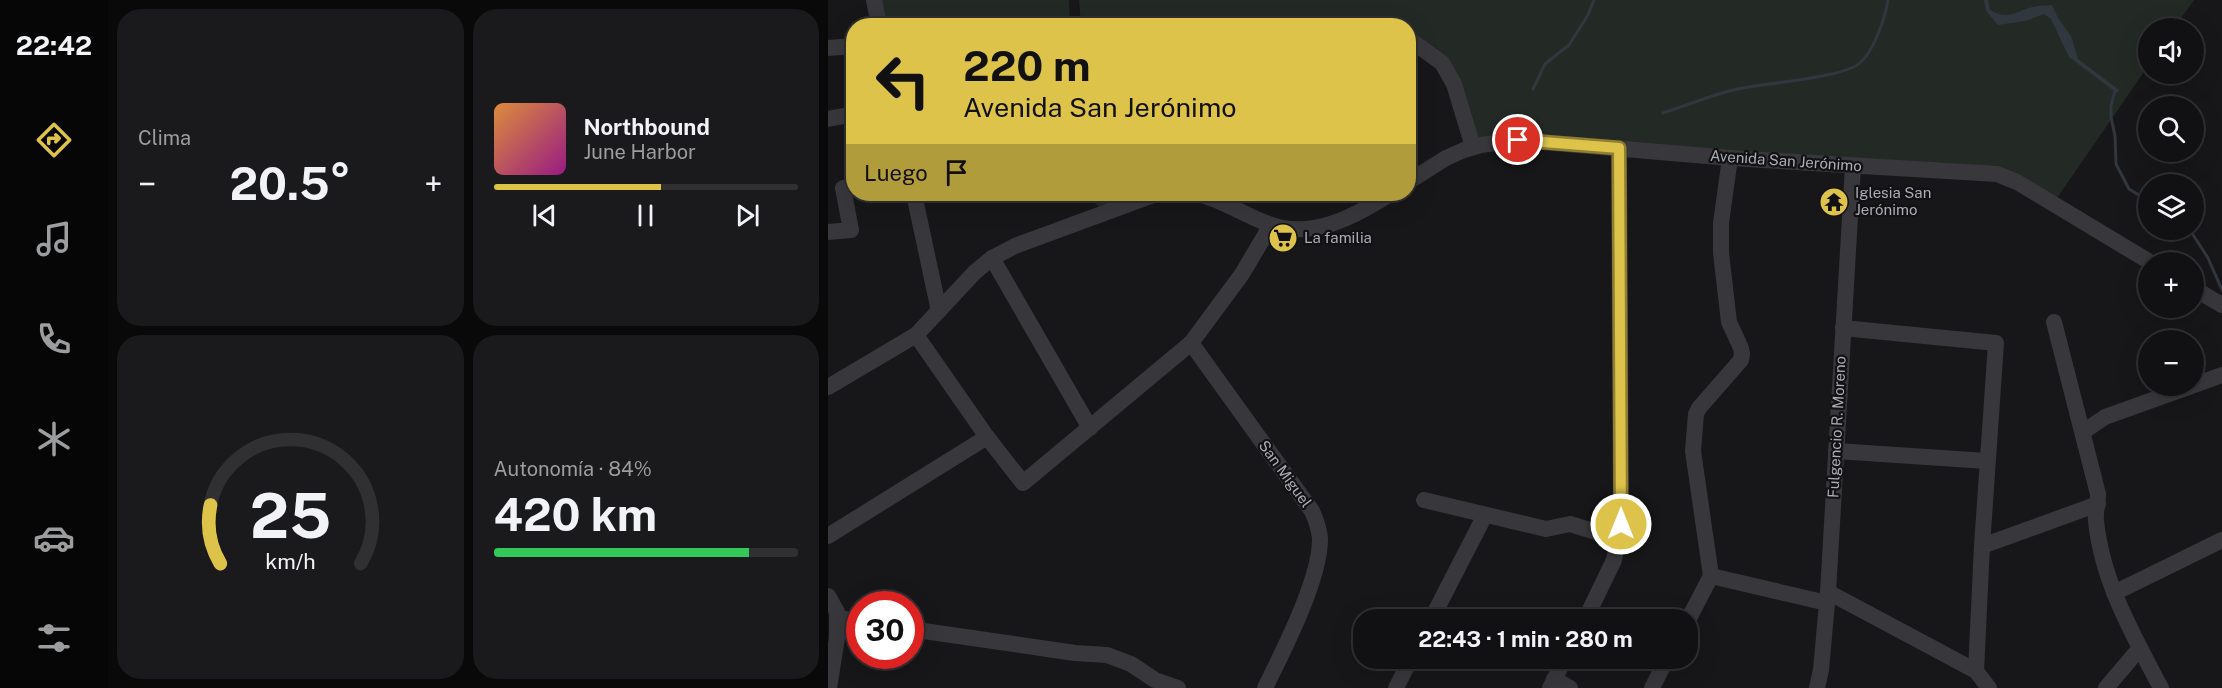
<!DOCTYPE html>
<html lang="es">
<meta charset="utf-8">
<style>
body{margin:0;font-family:"Public Sans",sans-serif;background:#1a191b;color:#f1f3f6;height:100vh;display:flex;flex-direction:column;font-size:22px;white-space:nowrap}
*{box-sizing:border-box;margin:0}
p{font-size:20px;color:#9c9d9f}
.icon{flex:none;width:33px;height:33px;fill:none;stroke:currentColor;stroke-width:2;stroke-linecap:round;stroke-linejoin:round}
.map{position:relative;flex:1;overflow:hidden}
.side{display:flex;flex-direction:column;gap:9px;padding:9px;background:#09090a;width:720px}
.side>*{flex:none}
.top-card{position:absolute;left:18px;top:18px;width:570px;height:183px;border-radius:24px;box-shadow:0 6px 24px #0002,0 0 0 2px #303032;background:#ddc34a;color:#111;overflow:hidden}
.fabs{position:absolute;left:1310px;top:18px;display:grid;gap:12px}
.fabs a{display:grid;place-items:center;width:66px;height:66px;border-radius:50%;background:#111012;box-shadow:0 6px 24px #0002,0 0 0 2px #303032;font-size:30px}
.speed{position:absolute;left:18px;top:591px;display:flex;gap:12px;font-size:30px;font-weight:700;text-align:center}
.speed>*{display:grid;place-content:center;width:78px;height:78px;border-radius:50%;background:#111012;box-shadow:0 6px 24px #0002,0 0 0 2px #303032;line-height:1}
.speed .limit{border:9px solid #d22;background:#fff;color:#111}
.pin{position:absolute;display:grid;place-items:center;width:51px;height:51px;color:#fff;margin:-26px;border:3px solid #fff;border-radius:50%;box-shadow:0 2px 6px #0007}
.me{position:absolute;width:66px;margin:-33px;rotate:0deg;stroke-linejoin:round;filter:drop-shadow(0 0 4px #0008)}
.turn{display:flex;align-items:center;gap:21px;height:126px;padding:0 18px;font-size:27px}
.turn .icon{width:78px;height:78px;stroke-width:2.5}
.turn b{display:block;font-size:42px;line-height:51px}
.then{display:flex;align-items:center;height:57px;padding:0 18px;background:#0003;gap:12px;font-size:22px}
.big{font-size:45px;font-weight:700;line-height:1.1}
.side .tile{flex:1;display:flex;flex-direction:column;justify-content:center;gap:9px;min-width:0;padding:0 21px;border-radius:24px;background:#1a191b}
.side .dial{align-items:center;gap:0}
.dial svg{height:156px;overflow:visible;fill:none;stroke:#303032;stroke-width:7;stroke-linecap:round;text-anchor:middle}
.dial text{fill:#f1f3f6;stroke:none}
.song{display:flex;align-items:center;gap:18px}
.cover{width:72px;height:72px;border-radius:9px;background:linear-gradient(135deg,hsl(30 70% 55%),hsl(310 70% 35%))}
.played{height:6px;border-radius:3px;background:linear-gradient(90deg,#ddc34a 55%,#303032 55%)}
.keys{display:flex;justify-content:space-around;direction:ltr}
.heat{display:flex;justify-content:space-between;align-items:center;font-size:33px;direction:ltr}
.charge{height:9px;border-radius:4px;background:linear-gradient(90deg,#34c759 84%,#303032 0)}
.side .tiles{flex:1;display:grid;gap:9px;grid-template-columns:repeat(2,1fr)}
.trip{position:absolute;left:525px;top:609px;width:345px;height:60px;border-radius:24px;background:#111012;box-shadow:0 6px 24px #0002,0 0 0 2px #303032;font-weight:700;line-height:60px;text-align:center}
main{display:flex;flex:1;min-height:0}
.menu{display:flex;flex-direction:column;width:108px;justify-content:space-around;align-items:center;background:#070607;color:#9c9d9f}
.menu .icon{width:42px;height:42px}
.menu .selected{color:#ddc34a}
.menu b{font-size:27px;color:#f1f3f6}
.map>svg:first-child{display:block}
.green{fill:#232a25}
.water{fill:#31373f}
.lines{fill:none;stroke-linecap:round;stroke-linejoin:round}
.stream{stroke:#31373f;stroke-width:3}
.minor{stroke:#38383c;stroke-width:16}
.route-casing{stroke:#907f30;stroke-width:15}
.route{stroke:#ddc34a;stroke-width:10}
.labels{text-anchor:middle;stroke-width:4.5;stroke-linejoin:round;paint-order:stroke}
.street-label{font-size:15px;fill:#aaacb6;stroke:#121113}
.poi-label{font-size:15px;fill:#aaacb6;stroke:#121113;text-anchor:start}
</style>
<main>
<nav class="menu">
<b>22:42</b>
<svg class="icon selected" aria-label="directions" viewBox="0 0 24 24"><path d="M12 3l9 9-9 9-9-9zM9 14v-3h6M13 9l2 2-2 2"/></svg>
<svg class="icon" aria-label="music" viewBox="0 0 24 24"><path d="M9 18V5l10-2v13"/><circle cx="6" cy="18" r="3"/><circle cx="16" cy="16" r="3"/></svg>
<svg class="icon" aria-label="phone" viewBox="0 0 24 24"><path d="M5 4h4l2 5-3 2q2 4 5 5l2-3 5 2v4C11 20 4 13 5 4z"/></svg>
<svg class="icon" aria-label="climate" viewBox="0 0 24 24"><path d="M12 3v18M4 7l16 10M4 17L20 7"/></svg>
<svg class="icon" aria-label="car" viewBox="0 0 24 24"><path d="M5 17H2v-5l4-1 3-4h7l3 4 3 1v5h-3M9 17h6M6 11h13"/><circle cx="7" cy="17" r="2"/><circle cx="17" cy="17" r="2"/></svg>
<svg class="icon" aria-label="filters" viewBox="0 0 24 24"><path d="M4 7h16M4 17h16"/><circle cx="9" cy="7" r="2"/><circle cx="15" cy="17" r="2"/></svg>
</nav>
<section class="side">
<div class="tiles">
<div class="tile"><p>Clima</p>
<div class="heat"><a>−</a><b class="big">20.5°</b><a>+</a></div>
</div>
<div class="tile">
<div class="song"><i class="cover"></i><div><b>Northbound</b><p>June Harbor</p></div></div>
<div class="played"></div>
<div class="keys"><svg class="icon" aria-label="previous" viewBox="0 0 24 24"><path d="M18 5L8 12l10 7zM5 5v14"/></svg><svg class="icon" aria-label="pause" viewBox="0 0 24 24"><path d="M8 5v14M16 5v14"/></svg><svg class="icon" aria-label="next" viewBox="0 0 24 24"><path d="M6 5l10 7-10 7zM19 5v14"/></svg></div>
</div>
<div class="tile dial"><svg viewBox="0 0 100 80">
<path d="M14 69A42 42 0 1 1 86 69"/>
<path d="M14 69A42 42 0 0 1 9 39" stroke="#ddc34a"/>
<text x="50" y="56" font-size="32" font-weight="700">25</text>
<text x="50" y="72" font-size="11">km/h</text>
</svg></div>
<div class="tile"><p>Autonomía · 84%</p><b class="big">420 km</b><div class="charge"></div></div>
</div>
</section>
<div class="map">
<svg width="1394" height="688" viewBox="0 0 1394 688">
<rect width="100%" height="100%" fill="#171618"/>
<g class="green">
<path d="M52,0H241L242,25H57Z"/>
<path d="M251,0H1366L1346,28H1320V66L1227,201L1190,178L650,137L629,81L581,40L580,26L253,25Z"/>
<path d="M265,194H312L271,207L266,202Z"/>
</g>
<path class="water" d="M1156,0H1160L1162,10C1181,21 1187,11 1205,7C1211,5 1218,6 1224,5L1230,18L1243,36L1250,59L1291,90L1289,93L1241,57L1223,19L1216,14L1197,21L1170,25L1158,11Z"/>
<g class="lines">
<g class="stream">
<path d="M1286,88L1287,90L1283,106V117L1287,136L1288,164L1301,189L1314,197H1320"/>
<path d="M705,89L717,64L741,45L760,15L766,0"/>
<path d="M835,113C857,106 879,97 901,91C930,83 1014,79 1032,63C1046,51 1057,18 1060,0"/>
<path d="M1362,230L1380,258L1394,290"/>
</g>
<g class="minor">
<path d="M46,0L51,26"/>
<path d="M585,42L614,63L626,84L645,147"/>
<path d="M0,48L26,46"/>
<path d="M0,119L26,114"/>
<path d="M580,182L618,158L636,150L653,145L690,140L902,158L1169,174L1189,182L1322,262"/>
<path d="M86,194L111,311"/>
<path d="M370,194C394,200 415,214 438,223C482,241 526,217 562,194"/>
<path d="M0,232L23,230L15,188L26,187"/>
<path d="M164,258L262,428"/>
<path d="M1365,288L1394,305"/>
<path d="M1226,322L1270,494C1270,503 1267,512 1268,521C1274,581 1305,635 1333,688"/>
<path d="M1015,328L1168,343L1154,546L1148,671"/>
<path d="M88,335L159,437L195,483L363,343L414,274L443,225"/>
<path d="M363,343L484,511C488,520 491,528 492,538C493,578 455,651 437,688"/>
<path d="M0,387L88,335L147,272L164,258L187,246L328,194"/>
<path d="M1255,432L1277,417L1394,375"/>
<path d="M1008,451L1159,461"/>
<path d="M596,500L718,529L742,524L791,539"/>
<path d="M0,536L159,437"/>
<path d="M1154,546L1270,504"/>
<path d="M883,576L999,603"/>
<path d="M1000,592L1148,671L1161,688"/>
<path d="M1286,593L1394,540"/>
<path d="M0,596L9,612V638L1,688"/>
<path d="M9,618L32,621"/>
<path d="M603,620L657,515"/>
<path d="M757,620L786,560L793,524L791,148"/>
<path d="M860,620L883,576L865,451L868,414L871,408L913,360L914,354L913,348L901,322L893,253V223L902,158"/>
<path d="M82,629L247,653L279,655L303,664L327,680L350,688"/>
<path d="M726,679L742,688"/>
<path d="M568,688L583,658"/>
<path d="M722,688L737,658"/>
<path d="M824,688L839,658"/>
<path d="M989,688L993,670L1000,592L1025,166"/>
<path d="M1278,688L1312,648"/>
</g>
</g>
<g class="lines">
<g class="route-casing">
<path id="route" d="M690,140L791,148L793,524"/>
</g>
<use href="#route" class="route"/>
</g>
<defs>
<g id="temple-disc" transform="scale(1.5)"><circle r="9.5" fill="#ddc34a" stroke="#121113"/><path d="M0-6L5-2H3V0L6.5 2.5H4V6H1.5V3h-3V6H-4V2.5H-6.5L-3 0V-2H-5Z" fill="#111"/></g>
<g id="supermarket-disc" transform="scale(1.5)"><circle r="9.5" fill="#ddc34a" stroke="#121113"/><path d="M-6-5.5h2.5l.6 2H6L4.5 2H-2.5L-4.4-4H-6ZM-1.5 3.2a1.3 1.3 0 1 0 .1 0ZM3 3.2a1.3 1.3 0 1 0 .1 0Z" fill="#111"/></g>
</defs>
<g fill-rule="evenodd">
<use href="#temple-disc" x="1006" y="202"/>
<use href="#supermarket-disc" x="455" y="238"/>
</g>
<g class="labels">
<g class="street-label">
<text transform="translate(958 161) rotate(4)" y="5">Avenida San Jerónimo</text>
<text transform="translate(1009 427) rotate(-87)" y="5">Fulgencio R. Moreno</text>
<text transform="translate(457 474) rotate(54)" y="5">San Miguel</text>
</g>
<g class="poi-label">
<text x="1027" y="198">Iglesia San<tspan x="1027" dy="17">Jerónimo</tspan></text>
<text x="476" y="243">La familia</text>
</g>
</g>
</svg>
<div class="fabs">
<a><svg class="icon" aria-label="sound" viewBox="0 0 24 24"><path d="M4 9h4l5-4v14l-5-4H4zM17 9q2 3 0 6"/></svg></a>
<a><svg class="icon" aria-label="search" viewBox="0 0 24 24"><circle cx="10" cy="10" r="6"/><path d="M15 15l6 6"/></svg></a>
<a><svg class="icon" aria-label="layers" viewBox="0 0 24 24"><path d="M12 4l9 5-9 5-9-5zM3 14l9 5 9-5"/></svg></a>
<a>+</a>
<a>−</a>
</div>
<div class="speed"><div class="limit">30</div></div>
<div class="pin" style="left:690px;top:140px;background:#d93025"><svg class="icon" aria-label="arrive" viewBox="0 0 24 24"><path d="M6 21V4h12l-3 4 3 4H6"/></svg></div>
<svg class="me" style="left:793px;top:524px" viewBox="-20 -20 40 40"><circle r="17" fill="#ddc34a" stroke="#fff" stroke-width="3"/><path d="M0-11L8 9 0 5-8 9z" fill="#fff"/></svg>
<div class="trip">22:43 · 1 min · 280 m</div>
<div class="top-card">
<div class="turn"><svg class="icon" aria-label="left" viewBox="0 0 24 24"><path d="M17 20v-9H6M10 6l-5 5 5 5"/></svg><div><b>220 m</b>Avenida San Jerónimo</div></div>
<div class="then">Luego<svg class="icon" aria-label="arrive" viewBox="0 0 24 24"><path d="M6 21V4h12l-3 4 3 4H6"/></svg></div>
</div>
</div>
</main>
